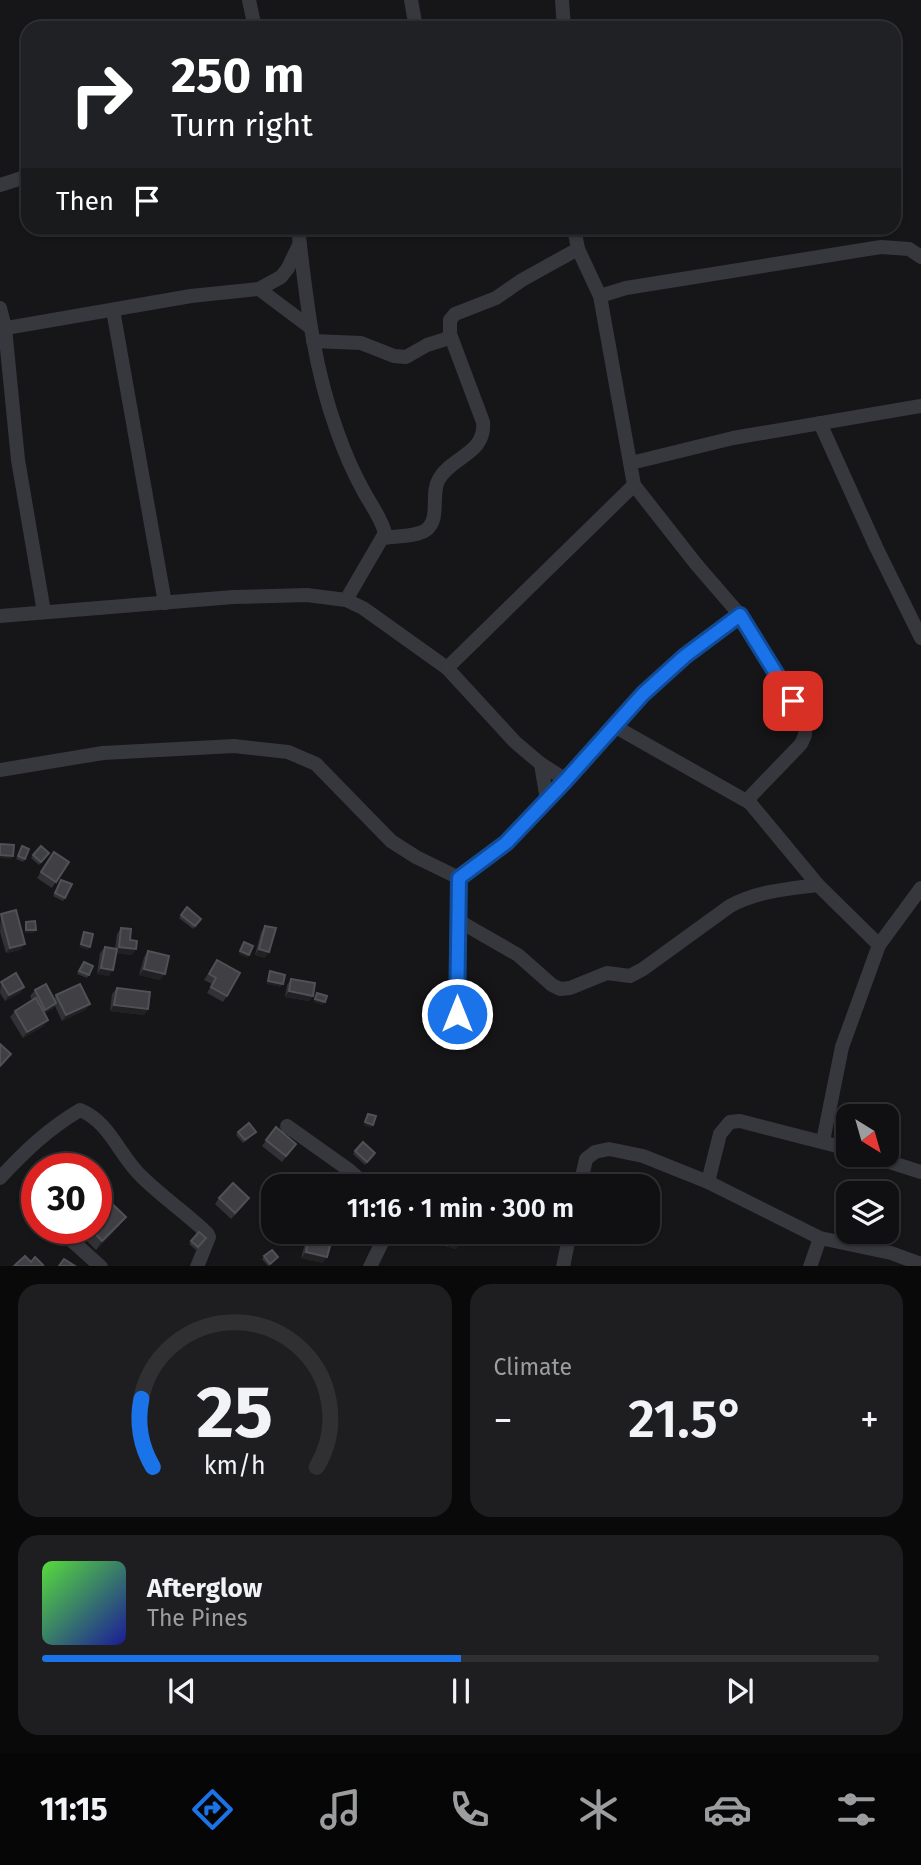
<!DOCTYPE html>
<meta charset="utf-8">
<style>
body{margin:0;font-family:"Fira Sans",sans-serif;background:#1e1e20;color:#f1f3f6;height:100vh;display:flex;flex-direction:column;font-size:26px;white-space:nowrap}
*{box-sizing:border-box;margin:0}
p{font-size:23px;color:#9c9d9f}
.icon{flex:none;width:38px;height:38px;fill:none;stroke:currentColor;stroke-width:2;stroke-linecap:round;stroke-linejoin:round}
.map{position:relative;height:1266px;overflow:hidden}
.side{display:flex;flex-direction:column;gap:18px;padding:18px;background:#09090a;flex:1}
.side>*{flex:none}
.hud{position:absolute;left:21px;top:21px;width:880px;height:214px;border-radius:21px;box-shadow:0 2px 5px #0004,0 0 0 2px #303032;background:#202124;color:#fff;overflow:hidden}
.needle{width:46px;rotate:143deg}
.fabs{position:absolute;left:836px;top:1104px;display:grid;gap:14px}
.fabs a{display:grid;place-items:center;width:63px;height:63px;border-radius:14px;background:#101012;box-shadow:0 2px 5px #0004,0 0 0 2px #303032;font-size:35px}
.speed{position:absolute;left:21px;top:1153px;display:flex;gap:14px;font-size:35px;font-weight:700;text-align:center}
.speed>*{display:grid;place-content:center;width:91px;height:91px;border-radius:50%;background:#101012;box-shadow:0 2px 5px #0004,0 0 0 2px #303032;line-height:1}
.speed .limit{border:10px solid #d22;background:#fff;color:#111}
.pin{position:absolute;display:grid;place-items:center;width:60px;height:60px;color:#fff;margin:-30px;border-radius:14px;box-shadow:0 4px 10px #0006}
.me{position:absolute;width:77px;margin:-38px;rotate:0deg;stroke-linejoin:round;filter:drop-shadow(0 0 5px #0008)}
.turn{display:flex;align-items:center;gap:24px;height:147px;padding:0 35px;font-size:32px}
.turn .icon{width:91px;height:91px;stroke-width:2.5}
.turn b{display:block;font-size:49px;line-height:60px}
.then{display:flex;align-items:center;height:66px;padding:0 35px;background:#0003;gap:14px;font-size:26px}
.big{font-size:52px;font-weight:600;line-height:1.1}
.side .card{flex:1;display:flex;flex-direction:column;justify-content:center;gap:10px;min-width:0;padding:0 24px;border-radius:21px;background:#1e1e20}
.side .dial{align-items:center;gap:0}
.dial svg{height:182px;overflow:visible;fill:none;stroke:#303032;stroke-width:7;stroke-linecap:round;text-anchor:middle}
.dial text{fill:#f1f3f6;stroke:none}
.song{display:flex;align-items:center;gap:21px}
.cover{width:84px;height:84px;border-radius:10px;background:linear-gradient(135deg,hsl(110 70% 55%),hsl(240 70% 35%))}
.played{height:7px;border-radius:4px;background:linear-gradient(90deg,#1a73e8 50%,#303032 50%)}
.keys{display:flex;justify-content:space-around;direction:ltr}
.heat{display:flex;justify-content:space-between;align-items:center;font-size:38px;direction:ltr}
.side .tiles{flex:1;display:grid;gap:18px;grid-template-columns:1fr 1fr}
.card:last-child{grid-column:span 2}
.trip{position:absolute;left:261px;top:1174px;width:399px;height:70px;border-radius:21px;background:#101012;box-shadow:0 2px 5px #0004,0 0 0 2px #303032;font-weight:600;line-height:70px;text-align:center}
.menu{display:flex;height:112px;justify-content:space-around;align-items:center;background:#060607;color:#9c9d9f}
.menu .icon{width:49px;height:49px}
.menu .current{color:#1a73e8}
.menu b{font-size:32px;color:#f1f3f6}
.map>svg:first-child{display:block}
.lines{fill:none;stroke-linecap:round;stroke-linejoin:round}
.street{stroke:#37383d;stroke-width:14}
.wall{fill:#323236}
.shaded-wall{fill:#212124}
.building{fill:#3f3f44;stroke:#4f5156;stroke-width:2}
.route-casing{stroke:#114b97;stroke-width:18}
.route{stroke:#1a73e8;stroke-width:12}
</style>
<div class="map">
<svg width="921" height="1267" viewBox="0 0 921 1267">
<rect width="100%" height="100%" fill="#161618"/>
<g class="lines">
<g class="street">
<path d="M249,0L255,28"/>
<path d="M411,0L416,28"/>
<path d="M562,0L564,28"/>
<path d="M0,185L28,176"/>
<path d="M298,228C306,296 313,366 337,431C344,451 353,472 363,490C370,504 381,517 385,533L346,600"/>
<path d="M574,228L578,249L600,296L626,288L881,247L909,249L921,257"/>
<path d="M259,289L311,328"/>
<path d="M600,296L634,485L696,564L740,615L806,722L805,735L801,744L750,797V803L818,885L879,945"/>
<path d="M0,308L5,328L18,460L44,612"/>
<path d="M113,310L165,603"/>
<path d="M0,329L191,296L259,289L281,277L288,268L299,245"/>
<path d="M313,341L361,343L394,356L406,357L427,345L446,339L450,334V320L455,314L496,298L522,280L578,249"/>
<path d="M820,423L876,547L921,638"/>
<path d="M631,463L733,438L921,406"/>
<path d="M383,538C395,536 416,537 426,530C441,519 430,494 439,479C452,456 486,454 483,422L450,334"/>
<path d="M0,616L233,597L307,595L346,600L363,608L447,668L515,742L541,764L566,780"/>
<path d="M447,668L634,485"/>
<path d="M614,726L750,803"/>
<path d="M541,764L547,800"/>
<path d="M0,770L103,753L234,746L288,752L316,764L391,841L416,857L459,878"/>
<path d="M457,920L518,955L552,985L560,989L570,988L607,973L630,976L643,969L730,906C758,891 787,889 818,885"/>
<path d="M457,1014L459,878L506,843L566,780L643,694L685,656L740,615"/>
<path d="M287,1126L349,1170L367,1186"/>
<path d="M823,1141L842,1047L879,945L921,888"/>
<path d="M868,1155L921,1172"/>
<path d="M0,1178C25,1151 48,1129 80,1110C110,1122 119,1155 141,1176C161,1196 186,1213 207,1233L209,1237L197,1267"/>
<path d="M708,1182L720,1134L730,1122L740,1121L849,1149"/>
<path d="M580,1186L586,1159L595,1152L609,1149L643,1156L708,1182L820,1238L891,1253L921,1264"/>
<path d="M70,1239L101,1267"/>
<path d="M370,1267L387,1232"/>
<path d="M563,1267L570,1232"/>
<path d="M810,1267L820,1238"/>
</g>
</g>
<g class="wall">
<path d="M22,846L25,859L23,862L16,859Z"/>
<path d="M54,852L69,862L52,888L37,878Z"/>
<path d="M49,853L39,865L31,858L33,855Z"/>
<path d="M61,880L65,898L63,901L53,896Z"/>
<path d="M187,907L201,919L193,929L179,918Z"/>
<path d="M1,914L20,950L6,953L0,932Z"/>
<path d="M265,926V958L255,955L261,932Z"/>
<path d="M121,928L136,949L132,955L116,953L109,976L97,974L100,953L105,947L115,949L117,934Z"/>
<path d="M148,951L160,980L139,975L144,957Z"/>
<path d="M217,960L227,996L223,1002L207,993L212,984L204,980Z"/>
<path d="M84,962L89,975L87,978L77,974Z"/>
<path d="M291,979L313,996L309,1001L285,997L287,985Z"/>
<path d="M1,982L24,987L20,993L5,1001L0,993Z"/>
<path d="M117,988L148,1009L144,1015L110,1011L112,994Z"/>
<path d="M35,990L54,999L56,995L90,1004L85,1010L62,1021L55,1006L52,1009L44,1014V1026L23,1038L10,1017L15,1011L32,1000L30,996Z"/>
<path d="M276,1127L296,1144L282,1162L262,1146Z"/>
<path d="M238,1132H256L243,1143L236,1135Z"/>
<path d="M355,1151L373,1156L365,1165L353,1154Z"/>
<path d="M219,1198L245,1204L231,1219L215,1204Z"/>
<path d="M126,1217L119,1226L96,1250L77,1231L79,1228H96Z"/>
<path d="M199,1232L206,1238L196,1250L189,1244Z"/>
<path d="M437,1232H463L460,1243L456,1249L441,1245L443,1238L436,1236Z"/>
<path d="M308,1241L323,1263L301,1258L304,1247Z"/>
<path d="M264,1256L276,1260L268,1266L262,1259Z"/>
</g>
<g class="shaded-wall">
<path d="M0,855L13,856L11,859L0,858Z"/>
<path d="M26,930H36L34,933H24Z"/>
<path d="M25,944L20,950L6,953L10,948Z"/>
<path d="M81,944L90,947L88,950L79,947Z"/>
<path d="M119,947L136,949L132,955L114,953Z"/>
<path d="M259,949L269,952L265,958L255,955Z"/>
<path d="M240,951L249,955L247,958L238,954Z"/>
<path d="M101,968L113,970L109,976L97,974Z"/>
<path d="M144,969L165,974L160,980L139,975Z"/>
<path d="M268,981L283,984L281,987L266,984Z"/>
<path d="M24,987L20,993L5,1001L9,995Z"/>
<path d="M289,991L313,996L309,1001L285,997Z"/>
<path d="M315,999L325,1002L323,1005L313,1002Z"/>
<path d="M56,1003L52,1009L41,1016L45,1010Z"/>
<path d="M90,1004L85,1010L62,1021L66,1015Z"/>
<path d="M114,1005L148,1009L144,1015L110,1011Z"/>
<path d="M48,1020L44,1026L23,1038L27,1032Z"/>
<path d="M365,1122L373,1125L371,1128L363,1125Z"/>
<path d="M126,1217L119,1226L96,1250L102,1241Z"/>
<path d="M439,1232H447L443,1238L436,1236Z"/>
<path d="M401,1237L408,1240L406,1243L398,1240Z"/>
<path d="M445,1239L460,1243L456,1249L441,1245Z"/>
<path d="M306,1252L327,1257L323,1263L301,1258Z"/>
</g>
<g class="building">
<path d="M0,844L14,845L13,856L0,855Z"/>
<path d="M22,846L29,849L25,859L18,856Z"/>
<path d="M41,846L49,853L41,862L33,855Z"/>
<path d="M54,852L69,862L56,882L41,872Z"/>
<path d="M61,880L72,884L65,898L55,893Z"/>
<path d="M187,907L201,919L195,926L181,915Z"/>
<path d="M16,910L25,944L10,948L1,914Z"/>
<path d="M35,921L36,930H26V922Z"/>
<path d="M265,926L276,928L269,952L259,949Z"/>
<path d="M121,928L131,929L130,940L137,941L136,949L119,947Z"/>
<path d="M84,932L93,934L90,947L81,944Z"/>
<path d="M244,942L253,946L249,955L240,951Z"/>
<path d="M105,947L117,949L113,970L101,968Z"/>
<path d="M148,951L169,956L165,974L144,969Z"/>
<path d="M217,960L240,973L227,996L211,987L216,978L209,974Z"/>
<path d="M84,962L93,966L89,975L79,971Z"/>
<path d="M270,971L285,975L283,984L268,981Z"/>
<path d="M16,973L24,987L9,995L1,982Z"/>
<path d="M291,979L315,983L313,996L289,991Z"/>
<path d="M46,984L56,1003L45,1010L35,990Z"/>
<path d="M80,984L90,1004L66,1015L56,995Z"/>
<path d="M117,988L150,992L148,1009L114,1005Z"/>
<path d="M317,993L327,996L325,1002L315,999Z"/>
<path d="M36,998L48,1020L27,1032L15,1011Z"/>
<path d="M0,1044L11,1054L0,1066Z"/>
<path d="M368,1114L376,1116L373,1125L365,1122Z"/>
<path d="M249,1123L256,1132L245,1140L238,1132Z"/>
<path d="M276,1127L296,1144L286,1156L266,1140Z"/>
<path d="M363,1142L375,1153L367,1162L355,1151Z"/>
<path d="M233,1183L249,1198L235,1213L219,1198Z"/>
<path d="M106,1198L126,1217L102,1241L90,1228H96V1209Z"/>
<path d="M199,1232L206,1238L198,1247L191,1241Z"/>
<path d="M402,1232L410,1233L408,1240L401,1237Z"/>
<path d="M447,1232H463L460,1243L445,1239Z"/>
<path d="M308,1241L330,1246L327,1257L306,1252Z"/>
<path d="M272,1250L278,1257L270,1264L264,1256Z"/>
<path d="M25,1256L31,1262L35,1257L43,1265L41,1266H14Z"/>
<path d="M64,1259L75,1266H59Z"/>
</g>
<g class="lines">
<g class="route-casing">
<path id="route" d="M457,1014L459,878L506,843L566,780L643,694L685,656L740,615L793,701"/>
</g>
<use href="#route" class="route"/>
</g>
</svg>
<div class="fabs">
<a><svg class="needle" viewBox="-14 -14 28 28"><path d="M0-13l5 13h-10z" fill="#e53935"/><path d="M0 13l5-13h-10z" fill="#9c9d9f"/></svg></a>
<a><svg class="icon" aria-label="layers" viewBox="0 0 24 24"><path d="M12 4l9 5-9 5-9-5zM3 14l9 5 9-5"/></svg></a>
</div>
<div class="speed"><div class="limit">30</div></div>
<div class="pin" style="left:793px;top:701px;background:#d93025"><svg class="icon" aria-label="arrive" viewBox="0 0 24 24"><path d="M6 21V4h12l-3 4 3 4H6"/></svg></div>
<svg class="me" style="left:457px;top:1014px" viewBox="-20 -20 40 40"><circle r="17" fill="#1a73e8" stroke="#fff" stroke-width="3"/><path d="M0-11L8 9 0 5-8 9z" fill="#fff"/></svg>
<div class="trip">11:16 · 1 min · 300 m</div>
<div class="hud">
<div class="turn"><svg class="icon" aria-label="right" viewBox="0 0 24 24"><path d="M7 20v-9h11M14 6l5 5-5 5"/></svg><div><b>250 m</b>Turn right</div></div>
<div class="then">Then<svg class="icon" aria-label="arrive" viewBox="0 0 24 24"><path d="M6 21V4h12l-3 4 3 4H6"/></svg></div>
</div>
</div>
<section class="side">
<div class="tiles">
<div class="card dial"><svg viewBox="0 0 100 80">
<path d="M14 69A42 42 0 1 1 86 69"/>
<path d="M14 69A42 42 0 0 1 9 39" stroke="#1a73e8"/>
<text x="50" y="56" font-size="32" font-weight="700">25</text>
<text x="50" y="72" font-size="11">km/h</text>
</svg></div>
<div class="card"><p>Climate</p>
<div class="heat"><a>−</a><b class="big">21.5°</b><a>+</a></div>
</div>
<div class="card">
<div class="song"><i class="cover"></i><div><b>Afterglow</b><p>The Pines</p></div></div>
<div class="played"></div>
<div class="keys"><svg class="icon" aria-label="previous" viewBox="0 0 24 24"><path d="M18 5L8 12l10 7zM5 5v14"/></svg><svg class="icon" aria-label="pause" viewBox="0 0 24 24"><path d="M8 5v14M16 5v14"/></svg><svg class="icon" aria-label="next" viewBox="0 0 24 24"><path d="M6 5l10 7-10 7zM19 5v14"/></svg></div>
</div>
</div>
</section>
<nav class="menu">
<b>11:15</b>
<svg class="icon current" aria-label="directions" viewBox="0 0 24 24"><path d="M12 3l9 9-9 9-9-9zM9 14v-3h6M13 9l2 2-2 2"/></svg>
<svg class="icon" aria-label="music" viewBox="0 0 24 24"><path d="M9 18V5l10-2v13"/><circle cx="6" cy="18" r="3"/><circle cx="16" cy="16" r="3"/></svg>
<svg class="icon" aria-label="phone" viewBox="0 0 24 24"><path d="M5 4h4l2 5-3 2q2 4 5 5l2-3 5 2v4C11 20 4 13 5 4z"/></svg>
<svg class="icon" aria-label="climate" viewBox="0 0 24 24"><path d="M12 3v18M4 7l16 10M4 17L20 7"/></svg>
<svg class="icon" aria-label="car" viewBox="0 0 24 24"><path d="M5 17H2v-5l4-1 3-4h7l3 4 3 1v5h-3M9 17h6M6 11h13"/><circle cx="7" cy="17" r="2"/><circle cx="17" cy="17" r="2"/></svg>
<svg class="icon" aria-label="filters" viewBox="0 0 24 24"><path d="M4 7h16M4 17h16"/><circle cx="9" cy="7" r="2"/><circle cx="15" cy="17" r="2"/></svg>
</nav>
